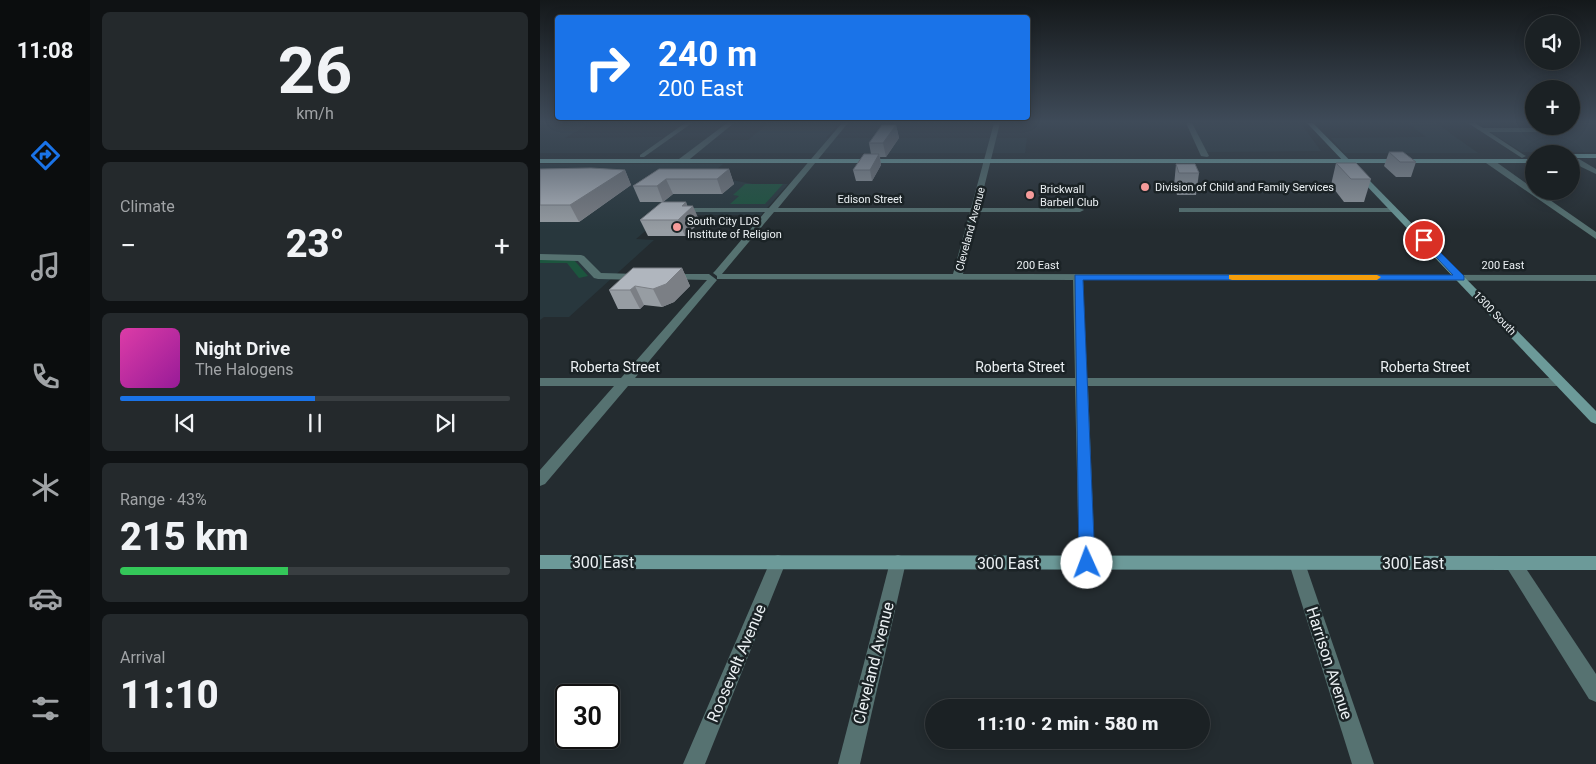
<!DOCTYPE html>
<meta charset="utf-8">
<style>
body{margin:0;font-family:Roboto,sans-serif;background:#24292c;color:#f1f3f6;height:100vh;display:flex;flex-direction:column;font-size:19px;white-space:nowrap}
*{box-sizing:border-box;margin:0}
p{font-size:16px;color:#a0a3a6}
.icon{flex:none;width:28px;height:28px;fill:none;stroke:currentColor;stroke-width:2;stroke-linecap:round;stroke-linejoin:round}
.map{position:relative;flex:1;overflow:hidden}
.panel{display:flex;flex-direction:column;gap:12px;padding:12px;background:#0f1214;width:450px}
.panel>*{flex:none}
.banner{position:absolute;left:15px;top:15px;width:475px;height:105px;border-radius:5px;box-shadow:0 2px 12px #0003,0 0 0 1px #393e41;background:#1a73e8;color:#fff;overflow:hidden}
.controls{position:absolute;left:985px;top:15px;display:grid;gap:10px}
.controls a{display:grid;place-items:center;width:55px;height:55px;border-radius:50%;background:#1b2124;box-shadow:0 2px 12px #0003,0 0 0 1px #393e41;font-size:25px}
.speed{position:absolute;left:15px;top:684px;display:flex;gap:10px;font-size:25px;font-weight:700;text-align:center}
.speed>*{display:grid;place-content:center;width:65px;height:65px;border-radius:50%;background:#1b2124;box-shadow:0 2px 12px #0003,0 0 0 1px #393e41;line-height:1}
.speed .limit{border:2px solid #111;border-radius:8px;background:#fff;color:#111}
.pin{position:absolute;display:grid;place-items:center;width:42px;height:42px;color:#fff;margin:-21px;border:2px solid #fff;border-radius:50%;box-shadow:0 1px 5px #0007}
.me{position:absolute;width:55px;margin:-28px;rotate:358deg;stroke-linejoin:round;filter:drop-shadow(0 0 4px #0008)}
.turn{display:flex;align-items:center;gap:18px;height:105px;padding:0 20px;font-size:22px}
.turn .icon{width:65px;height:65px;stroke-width:2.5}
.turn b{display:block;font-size:35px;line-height:42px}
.big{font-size:38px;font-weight:800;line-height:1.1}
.panel .card{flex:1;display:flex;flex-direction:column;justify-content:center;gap:8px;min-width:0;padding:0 18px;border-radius:8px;background:#24292c}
.panel .dial{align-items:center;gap:0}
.dial b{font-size:65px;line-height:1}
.song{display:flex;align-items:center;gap:15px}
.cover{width:60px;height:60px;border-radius:8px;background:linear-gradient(135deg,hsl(320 70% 55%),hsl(300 70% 35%))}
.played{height:5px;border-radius:2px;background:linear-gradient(90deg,#1a73e8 50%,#393e41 50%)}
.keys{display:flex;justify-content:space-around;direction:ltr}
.heat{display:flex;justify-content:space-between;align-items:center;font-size:28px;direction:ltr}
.charge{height:8px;border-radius:4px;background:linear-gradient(90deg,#34c759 43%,#393e41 0)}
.trip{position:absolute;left:385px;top:699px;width:285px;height:50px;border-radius:25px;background:#1b2124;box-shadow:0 2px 12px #0003,0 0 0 1px #393e41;font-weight:800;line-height:50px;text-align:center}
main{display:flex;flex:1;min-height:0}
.dock{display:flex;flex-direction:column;width:90px;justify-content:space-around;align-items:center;background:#0b0d0e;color:#a0a3a6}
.dock .icon{width:35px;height:35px}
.dock .active{color:#1a73e8}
.dock b{font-size:22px;color:#f1f3f6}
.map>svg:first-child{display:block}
.built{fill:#28373d}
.green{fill:#1c553e}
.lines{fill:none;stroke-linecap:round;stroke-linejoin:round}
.street{fill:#567271;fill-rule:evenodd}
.secondary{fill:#6c9a99;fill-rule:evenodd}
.primary{fill:#7db9b7;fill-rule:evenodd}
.wall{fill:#979da3}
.shaded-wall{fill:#7b7f85}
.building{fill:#b0b6be;stroke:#7b7f85}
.route{fill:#1a73e8;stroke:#114b97}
.slow{fill:#f59e0b}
.poi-dot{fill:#f59b9a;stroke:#1b2326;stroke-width:2}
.labels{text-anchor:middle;stroke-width:5;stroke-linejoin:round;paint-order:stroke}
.far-poi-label{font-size:11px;fill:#ebf0f3;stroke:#1b2326;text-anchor:start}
.far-street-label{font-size:11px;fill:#ebf0f3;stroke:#1b2326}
.street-label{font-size:14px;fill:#ebf0f3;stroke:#1b2326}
.near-street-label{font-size:16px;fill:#ebf0f3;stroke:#1b2326}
</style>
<main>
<nav class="dock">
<b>11:08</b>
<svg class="icon active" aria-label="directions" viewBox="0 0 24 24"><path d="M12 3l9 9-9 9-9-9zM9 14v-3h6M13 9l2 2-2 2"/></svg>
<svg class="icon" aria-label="music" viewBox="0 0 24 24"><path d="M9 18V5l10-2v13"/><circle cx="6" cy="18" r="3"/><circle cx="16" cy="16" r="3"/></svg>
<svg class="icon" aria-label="phone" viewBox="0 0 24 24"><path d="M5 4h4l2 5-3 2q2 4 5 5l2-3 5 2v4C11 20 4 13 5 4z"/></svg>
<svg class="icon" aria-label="climate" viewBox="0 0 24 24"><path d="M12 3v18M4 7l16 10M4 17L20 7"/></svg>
<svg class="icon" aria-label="car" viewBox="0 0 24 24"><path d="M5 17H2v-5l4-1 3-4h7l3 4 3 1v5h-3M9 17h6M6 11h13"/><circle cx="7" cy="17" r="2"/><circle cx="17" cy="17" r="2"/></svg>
<svg class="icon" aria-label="filters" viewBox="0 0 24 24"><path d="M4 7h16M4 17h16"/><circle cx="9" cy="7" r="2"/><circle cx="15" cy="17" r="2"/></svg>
</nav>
<section class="panel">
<div class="card dial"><b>26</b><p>km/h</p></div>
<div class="card"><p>Climate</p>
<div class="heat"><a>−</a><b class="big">23°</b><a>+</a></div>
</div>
<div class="card">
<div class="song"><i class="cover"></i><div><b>Night Drive</b><p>The Halogens</p></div></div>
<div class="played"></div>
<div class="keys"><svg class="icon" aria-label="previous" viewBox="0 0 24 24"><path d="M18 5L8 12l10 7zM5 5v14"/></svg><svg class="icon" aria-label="pause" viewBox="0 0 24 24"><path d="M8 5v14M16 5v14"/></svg><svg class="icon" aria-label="next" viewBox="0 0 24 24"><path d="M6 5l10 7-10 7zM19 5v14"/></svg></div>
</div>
<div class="card"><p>Range · 43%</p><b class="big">215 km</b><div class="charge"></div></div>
<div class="card"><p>Arrival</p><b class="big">11:10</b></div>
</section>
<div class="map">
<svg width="1056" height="764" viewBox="0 0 1056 764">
<rect width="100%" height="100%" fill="#242c30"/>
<g class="built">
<path d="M2,123H51L25,138L123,137L120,140H208L228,123H299L286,138H487L485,153H0V124Z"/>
<path d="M868,123H896L938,153H804L791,138L886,137Z"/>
<path d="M1031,123H1056V152H982L950,132L1020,131L1013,126H1031Z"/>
<path d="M652,124H761L781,151L665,152Z"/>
<path d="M0,164H183L165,180H191L213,184H248L221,215H124L96,239L114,240L29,317H4L0,320Z"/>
</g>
<g class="green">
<path d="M205,184H243L225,204H190L199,196L193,195Z"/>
<path d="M0,259L34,260L48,276L39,278L27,263H0Z"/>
</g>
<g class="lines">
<g class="street">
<path d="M145,123H152L104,157H100V155Z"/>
<path d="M187,123H194L145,163H139V159Z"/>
<path d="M302,123H308L238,208H431L454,123H460L439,208H540L544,210L540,212H438L423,274L1056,275V281L543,280L547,378H1021L1027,382L1021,386H548L555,563L553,568L547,570L541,568L539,563L535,386H88L5,484L0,486V470L74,386H0V378H81L167,280L125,279L124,277L129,274H169L177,280L95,378H535L533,280L177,279V276L173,273L175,271L225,212H137V208H229ZM234,212H430L413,274H182Z"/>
<path d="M646,123H652L669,156L667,157L661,156Z"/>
<path d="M928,123H935L943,128H1010L1013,130L1010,132H949L984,155L986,156L982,158Z"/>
<path d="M946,159H952L994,189V191H997L1056,232V239L946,163Z"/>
<path d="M1033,159H1039L1056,169V174L1033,163Z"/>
<path d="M639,208H853L857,210L853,212H639Z"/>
<path d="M0,254L41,255L44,256L61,273L99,274L104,277L99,280L58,279L54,278L38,261L0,260Z"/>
<path d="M238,555L244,557L246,562L165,764H143L230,562L232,557Z"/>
<path d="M358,555L364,557L366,562L320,764H298L350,562L352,557Z"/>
<path d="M757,556L763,558L765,563L834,764H812L749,563L751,558Z"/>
<path d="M973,556L979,558L1056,674V702L1049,699L967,568L965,563L967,558Z"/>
</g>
<g class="secondary">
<path d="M767,123H773L1056,411V424L1051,422Z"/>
<path d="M0,555L1056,556V570L0,569Z"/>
</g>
<g class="primary">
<rect x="1031" y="154" width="25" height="4"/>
<rect x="0" y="159" width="994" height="4"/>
</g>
</g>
<g class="wall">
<path d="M356,125L359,138L346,157H340L341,165L332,181H316L313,170L331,154L329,143Z"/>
<path d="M849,152L876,162L871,177H856L844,166Z"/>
<path d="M796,163L831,179L824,202H804L791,185Z"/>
<path d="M636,164L659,173L656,195H637L634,186Z"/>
<path d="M0,169L85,170L91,185L39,222H0Z"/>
<path d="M119,169H189L194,184L182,194H133L123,202H100L93,186Z"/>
<path d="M146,202L147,206L160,222L145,236H108L100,220Z"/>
<path d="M142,268L150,286L134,302L122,307L104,305L100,309H78L69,290Z"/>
</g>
<g class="shaded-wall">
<path d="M356,125L359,138L346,157L343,143Z"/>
<path d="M339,154L341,165L332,181L330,170Z"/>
<path d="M189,169L194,184L182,194L177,179Z"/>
<path d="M85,170L91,185L39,222L30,205Z"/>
<path d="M126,179L133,194L123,202L117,186Z"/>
<path d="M146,202L149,210L153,206L160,222L145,236L138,220L142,206Z"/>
<path d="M142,268L150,286L134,302L122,307L113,289Z"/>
<path d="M95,286L104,305L100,309L90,290Z"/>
</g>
<g class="building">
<path d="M342,125H356L343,143H329Z"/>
<path d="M849,152H863L876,162H860Z"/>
<path d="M324,154H339L330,170H313Z"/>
<path d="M796,163H816L831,179H811Z"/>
<path d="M636,164H655L659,173H639Z"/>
<path d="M51,168L85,170L30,205H0V169Z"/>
<path d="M119,169H189L177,179H126L117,186H93Z"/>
<path d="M122,202H146L142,206H153L138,220H100Z"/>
<path d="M93,268H142L126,284L113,289L95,286L90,290H69Z"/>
</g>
<linearGradient id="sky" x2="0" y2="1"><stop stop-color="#14181a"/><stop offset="0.53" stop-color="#3f4b59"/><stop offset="1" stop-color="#3f4b59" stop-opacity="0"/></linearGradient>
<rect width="1056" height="230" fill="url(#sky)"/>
<path class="route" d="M881,238H886L924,276V280H543L555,563L553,567L547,569L542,567L539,563L535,275H913L881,241Z"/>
<path class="slow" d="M689,275H837L841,277L837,280H692L689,279Z"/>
<g class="poi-dot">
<circle cx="605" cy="187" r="5"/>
<circle cx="490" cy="195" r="5"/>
<circle cx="137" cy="227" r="5"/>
</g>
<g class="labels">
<g class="far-poi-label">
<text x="615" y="191">Division of Child and Family Services</text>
<text x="500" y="193">Brickwall<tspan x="500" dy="13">Barbell Club</tspan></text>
<text x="147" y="225">South City LDS<tspan x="147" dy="13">Institute of Religion</tspan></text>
</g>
<g class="far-street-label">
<text x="330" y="203">Edison Street</text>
<text transform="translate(430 229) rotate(-75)" y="4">Cleveland Avenue</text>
<text x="498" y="269">200 East</text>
<text x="963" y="269">200 East</text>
<text transform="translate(955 313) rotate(46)" y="4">1300 South</text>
</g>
<g class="street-label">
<text x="75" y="372">Roberta Street</text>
<text x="480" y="372">Roberta Street</text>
<text x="885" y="372">Roberta Street</text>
</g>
<g class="near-street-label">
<text x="63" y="568">300 East</text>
<text x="468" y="569">300 East</text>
<text x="873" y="569">300 East</text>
<text transform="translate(196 663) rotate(-67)" y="6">Roosevelt Avenue</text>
<text transform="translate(333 663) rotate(-76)" y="6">Cleveland Avenue</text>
<text transform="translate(790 663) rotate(72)" y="6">Harrison Avenue</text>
</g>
</g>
</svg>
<div class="controls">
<a><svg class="icon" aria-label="sound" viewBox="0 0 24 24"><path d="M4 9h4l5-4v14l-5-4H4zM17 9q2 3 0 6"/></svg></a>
<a>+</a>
<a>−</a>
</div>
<div class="speed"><div class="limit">30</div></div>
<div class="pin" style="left:884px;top:240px;background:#d93025"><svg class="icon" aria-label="arrive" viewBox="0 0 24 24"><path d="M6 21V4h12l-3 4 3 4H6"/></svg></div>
<svg class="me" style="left:547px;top:563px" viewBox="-20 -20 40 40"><circle r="19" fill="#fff"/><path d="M0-13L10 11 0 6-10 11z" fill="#1a73e8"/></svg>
<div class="trip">11:10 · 2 min · 580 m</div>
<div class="banner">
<div class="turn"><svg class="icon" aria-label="right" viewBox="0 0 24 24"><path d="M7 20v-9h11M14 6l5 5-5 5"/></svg><div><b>240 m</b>200 East</div></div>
</div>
</div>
</main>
